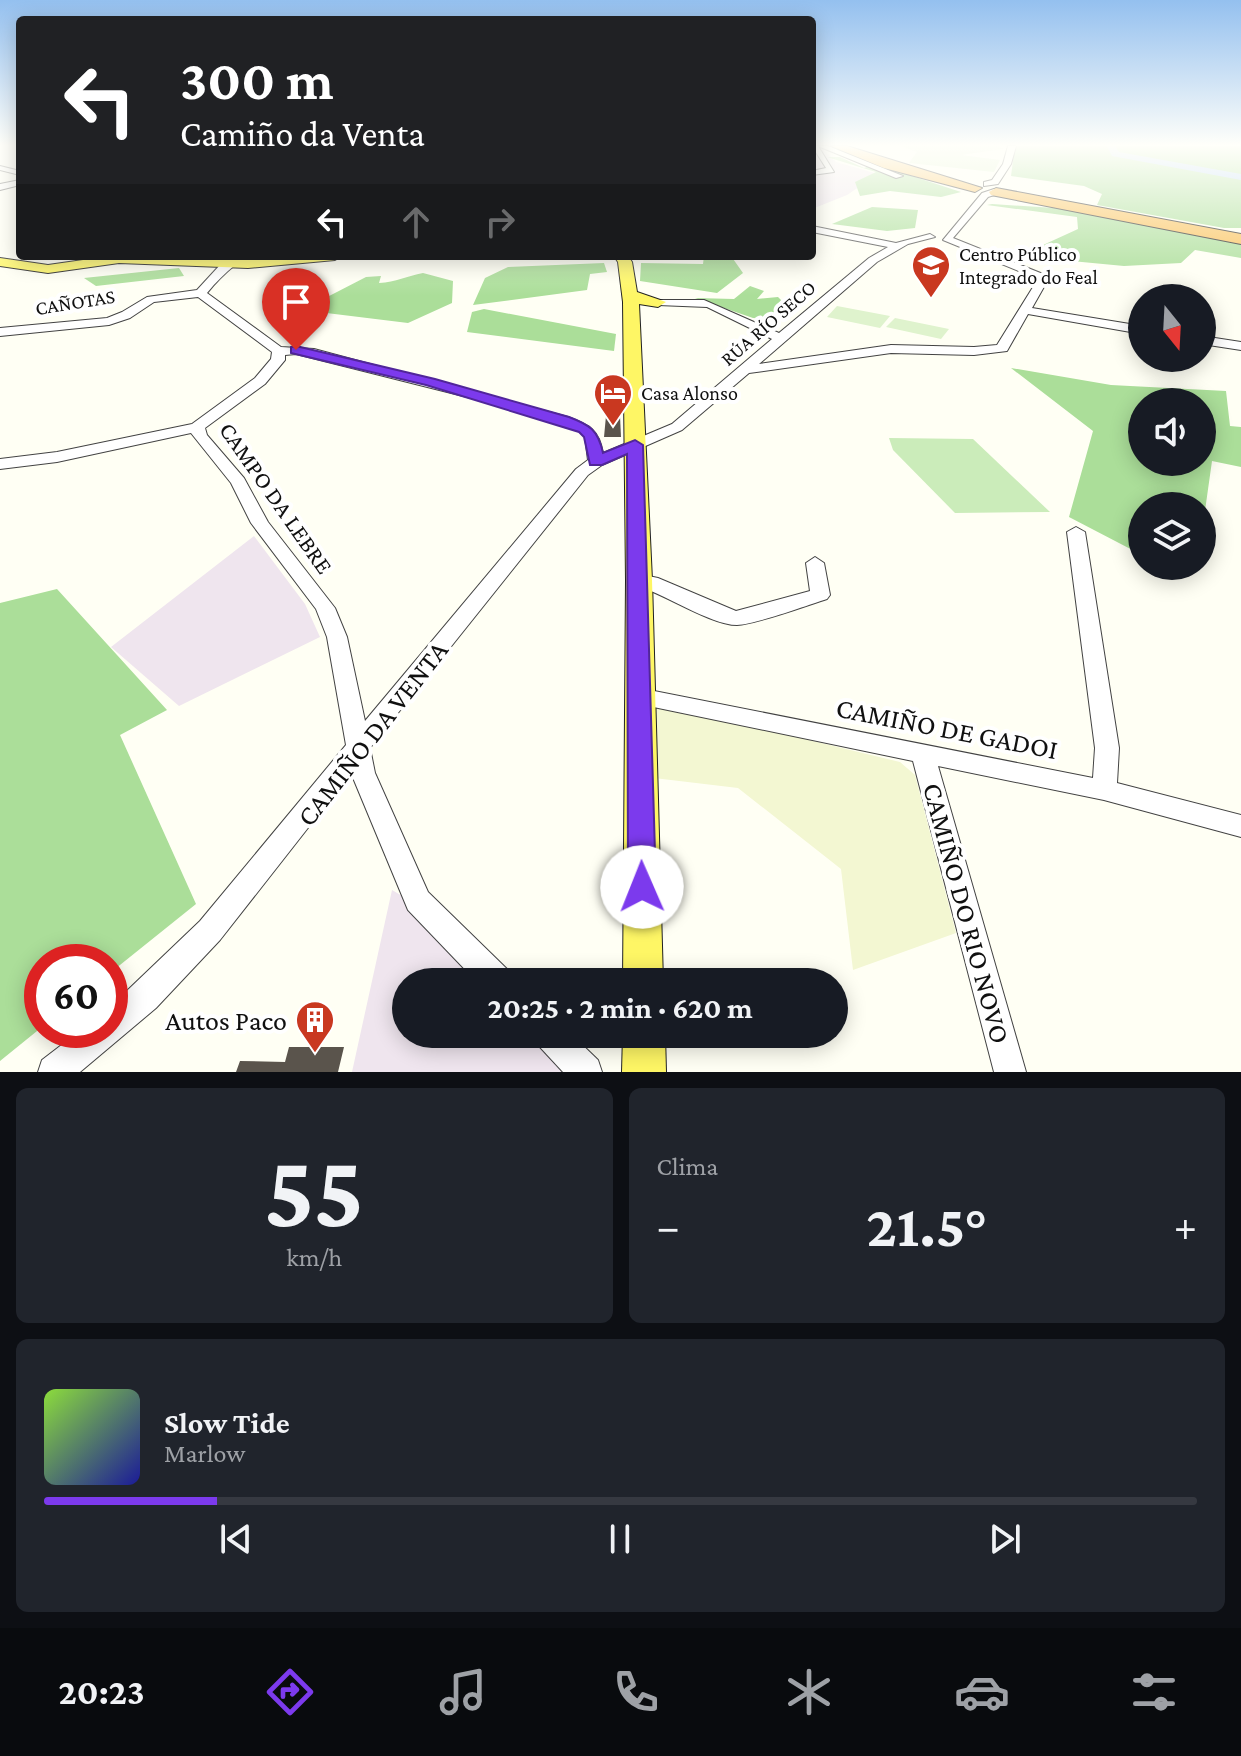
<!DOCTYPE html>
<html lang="es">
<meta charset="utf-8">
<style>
body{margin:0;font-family:"Crimson Pro",serif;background:#20242c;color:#f1f3f6;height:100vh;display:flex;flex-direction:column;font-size:30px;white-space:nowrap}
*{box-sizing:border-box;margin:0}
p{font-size:26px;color:#9ea1a6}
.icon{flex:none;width:44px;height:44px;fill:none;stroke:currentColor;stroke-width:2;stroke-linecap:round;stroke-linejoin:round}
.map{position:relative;height:1072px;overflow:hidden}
.panel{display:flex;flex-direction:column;gap:16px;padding:16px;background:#0d0f14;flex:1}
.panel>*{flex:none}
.banner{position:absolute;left:16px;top:16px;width:800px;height:244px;border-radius:8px;box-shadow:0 4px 20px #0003;background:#202124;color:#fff;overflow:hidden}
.needle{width:52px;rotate:162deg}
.fabs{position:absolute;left:1128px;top:284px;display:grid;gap:16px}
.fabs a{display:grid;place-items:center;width:88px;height:88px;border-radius:50%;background:#171b24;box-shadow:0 4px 20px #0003;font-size:40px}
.speed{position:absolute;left:24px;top:944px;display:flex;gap:16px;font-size:40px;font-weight:700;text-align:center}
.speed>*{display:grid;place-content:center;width:104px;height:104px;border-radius:50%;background:#171b24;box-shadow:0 4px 20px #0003;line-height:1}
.speed .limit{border:12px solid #d22;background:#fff;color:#111}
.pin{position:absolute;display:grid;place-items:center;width:68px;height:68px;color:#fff;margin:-82px -34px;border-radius:50% 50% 50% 0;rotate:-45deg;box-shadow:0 0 8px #0007}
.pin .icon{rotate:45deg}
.me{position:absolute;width:88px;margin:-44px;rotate:359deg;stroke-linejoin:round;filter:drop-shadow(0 0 6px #0008)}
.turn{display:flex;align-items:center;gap:28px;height:168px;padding:0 32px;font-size:36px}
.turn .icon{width:104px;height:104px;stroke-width:2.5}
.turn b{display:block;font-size:56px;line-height:68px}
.lanes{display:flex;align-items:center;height:76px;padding:0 32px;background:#0003;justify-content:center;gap:40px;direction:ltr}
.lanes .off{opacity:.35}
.big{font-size:60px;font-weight:700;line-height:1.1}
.panel .card{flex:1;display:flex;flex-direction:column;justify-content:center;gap:12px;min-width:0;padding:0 28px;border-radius:12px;background:#20242c}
.panel .dial{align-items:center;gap:0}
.dial b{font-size:104px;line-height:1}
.song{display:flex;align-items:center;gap:24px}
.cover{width:96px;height:96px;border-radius:12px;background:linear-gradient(135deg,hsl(90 70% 55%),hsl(240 70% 35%))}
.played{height:8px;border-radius:4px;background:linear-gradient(90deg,#7c3aed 15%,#363941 15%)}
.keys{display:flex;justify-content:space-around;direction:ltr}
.heat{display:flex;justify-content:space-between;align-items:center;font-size:44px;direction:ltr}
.panel .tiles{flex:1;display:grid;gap:16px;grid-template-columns:1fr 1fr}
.card:last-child{grid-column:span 2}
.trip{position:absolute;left:392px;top:968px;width:456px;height:80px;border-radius:40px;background:#171b24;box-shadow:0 4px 20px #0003;font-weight:700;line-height:80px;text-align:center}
.tab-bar{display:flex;height:128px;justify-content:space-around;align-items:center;background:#090b0e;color:#9ea1a6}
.tab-bar .icon{width:56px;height:56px}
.tab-bar .current{color:#7c3aed}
.tab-bar b{font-size:36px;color:#f1f3f6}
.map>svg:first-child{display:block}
.industrial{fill:#efe5ee}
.farmland{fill:#f3f7d2}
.green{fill:#cbecba}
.forest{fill:#abde99;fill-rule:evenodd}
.pitch{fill:#dff3cd}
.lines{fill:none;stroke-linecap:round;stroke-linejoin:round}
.river{fill:#b6d3f9;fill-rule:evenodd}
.building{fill:#5a544c}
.minor-casing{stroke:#434343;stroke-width:2}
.major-casing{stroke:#212121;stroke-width:2}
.highway-casing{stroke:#212121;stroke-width:2}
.minor{fill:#fff;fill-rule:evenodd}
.major{fill:#fef665;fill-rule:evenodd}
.highway{fill:#fac057;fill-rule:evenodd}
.route{fill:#7c3aed;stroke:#51269a;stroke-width:2}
.labels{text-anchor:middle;stroke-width:8;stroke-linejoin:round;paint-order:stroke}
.far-poi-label{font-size:20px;fill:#101010;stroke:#fff;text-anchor:start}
.far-street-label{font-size:20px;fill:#101010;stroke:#fff}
.street-label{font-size:24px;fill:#101010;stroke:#fff}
.near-street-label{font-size:28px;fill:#101010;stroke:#fff}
.near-poi-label{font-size:28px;fill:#101010;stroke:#fff;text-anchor:end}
</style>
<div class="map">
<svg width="1241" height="1072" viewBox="0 0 1241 1072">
<rect width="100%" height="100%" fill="#fffff4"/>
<g class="industrial">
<path d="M812,146H819L836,162L878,174L847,195L812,209Z"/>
<path d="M254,536L305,604L320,637L179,706L111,647Z"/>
<path d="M392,890L404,897L485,982H406V1034H535L571,1072H352Z"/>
</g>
<path class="farmland" d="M651,702L900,762L915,775L956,933L853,970L841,869L738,788L654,778Z"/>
<path class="green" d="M889,438L973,439L1050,512L955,513L893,450Z"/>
<g class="forest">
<path d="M1015,146H1241V228H1224L1097,205L1102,194L1084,186L1011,176Z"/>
<path d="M827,157H840L864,168L875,164L961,192L941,197L890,191L860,196L855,182L876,172Z"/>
<path d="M992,204L1070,209L1241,244V258L1195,250L1181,263L1124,266L1019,256L1078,229L1077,217L987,205Z"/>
<path d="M872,207L918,210L915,228L887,231L832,224Z"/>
<path d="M704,256H731L743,273L717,293L640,281L641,263L703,264Z"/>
<path d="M604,263L607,272L590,274L587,290L473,305L485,278L508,267Z"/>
<path d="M179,268L184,276L96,286L84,278Z"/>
<path d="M423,273L453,281L452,303L408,323L302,310L366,277L381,276L379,283C396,282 407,276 423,273Z"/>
<path d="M750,286L764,291L757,299L778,297L786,305L776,319L753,318L695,298L734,299Z"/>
<path d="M484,309L616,334L614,351L467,332L472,312Z"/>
<path d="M1011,368L1111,385L1226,391L1230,426L1241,427V467L1212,461L1202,532V506H1142V555L1069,517L1093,431ZM1142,402H1202V462H1142Z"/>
<path d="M57,589L167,710L120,735L196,904L110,973V962H42V1027L0,1061V603Z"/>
</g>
<g class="pitch">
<path d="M901,146H999L1003,149L961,155L1000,160L994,172L909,163L917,152Z"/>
<path d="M837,306L890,316L880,328L827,317Z"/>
<path d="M895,318L949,329L941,339L886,327Z"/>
</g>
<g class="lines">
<path class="river" d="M1107,146H1115L1119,152L1241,174V180L1112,156Z"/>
</g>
<g class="building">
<path d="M606,416H620L621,437H604Z"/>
<path d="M289,1047H344L338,1072H236L240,1061L285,1062Z"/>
</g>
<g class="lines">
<g class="minor-casing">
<g id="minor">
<path d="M812,146H818L834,172L812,175V171L826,168Z"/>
<path d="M818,146H828L903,176L896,178Z"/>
<path d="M1008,146H1016L1011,164L998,184L984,186V182L992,180L1003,164Z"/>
<path d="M0,166L20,171V175L0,170Z"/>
<path d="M20,180V185L0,190V184Z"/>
<path d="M994,189L997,194L988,197L953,238L1048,276L1049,278L1032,308L1142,326V334L1028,314L1007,351L974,355L891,353L749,373L682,430L602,465L588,475L370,748L375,773L428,892L509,971L513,982H477L408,910L351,773L220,940L156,1008L80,1072H38L42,1060L81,1030H110V1007L200,921L346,745L327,637L316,609L251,523L231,483L191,433L57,462L0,469V459L57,452L192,424L255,378L271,359L272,352L198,297L154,302L130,318L109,325L0,336V328L107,318L122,312L147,297L197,290L220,265L230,262L235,265C225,273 216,282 207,293L281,347L314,349L568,417C590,425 599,430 603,453L672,424L772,339L707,307L658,305L652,302L654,300H704L779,333L869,258L888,247L812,232V226L896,243L930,234L935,237L908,244L877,262L759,364L891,345L974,347L997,345L1038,279L943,240L982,193ZM296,354L499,405L558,423L579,431L585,437L588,460L576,469L365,721L347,637L335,608L268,522L244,478L207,435L205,428L265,384L285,360V355Z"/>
<path d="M1202,336L1241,342V350L1202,344Z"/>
<path d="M1076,527L1085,532L1119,748L1117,783L1241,815V837L1104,800L938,766L1026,1072H994L913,761L639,704L631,702L628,696L631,690L639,688L1093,778L1095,748L1067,532Z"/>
<path d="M815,557L824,563L830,595L827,599C805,606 757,624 737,625C710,625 662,592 632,584L629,580L639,574L658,578L736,611L810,591L806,563Z"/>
<path d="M533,1034H571L598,1060L602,1072H563L538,1045Z"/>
</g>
</g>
<g class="major-casing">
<g id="major">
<path d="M111,256L248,260L342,256L335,260L248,268L119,263L48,273L0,266V258L48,265Z"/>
<path d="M614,256H628L632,262L637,292L666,302L658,307L639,304L652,580L663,982H623L626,580L623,302L618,262Z"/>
<path d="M623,1034H665L666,1072H622Z"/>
</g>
</g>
<g class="highway-casing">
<g id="highway">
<path d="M831,146H847L982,188L975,192L884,168Z"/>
<path d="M996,188L1241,234V244L991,195L989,192Z"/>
</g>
</g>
<use href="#minor" class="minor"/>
<use href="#major" class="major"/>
<use href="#highway" class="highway"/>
</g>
<linearGradient id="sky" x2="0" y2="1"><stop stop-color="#94c0ef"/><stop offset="0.49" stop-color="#fffffa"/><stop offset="1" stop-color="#fffffa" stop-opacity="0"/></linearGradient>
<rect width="1241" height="296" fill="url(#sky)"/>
<path class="route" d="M296,346L435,379L569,417C590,425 598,430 603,453L635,440L643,445L656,887L651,895L642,899L632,895L628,887L627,454L602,465H590L584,437L579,432L426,385L291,353V347Z"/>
<defs>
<g id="school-pin" transform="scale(2)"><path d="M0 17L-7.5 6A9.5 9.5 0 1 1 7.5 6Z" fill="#c93820" stroke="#fff"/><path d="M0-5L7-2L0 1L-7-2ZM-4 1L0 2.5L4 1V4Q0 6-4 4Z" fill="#fff"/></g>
<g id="hotel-pin" transform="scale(2)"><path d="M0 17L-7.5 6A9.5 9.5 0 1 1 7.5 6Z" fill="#c93820" stroke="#fff"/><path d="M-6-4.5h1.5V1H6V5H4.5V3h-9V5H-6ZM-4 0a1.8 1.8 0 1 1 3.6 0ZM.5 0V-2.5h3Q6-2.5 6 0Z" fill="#fff"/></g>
<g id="building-pin" transform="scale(2)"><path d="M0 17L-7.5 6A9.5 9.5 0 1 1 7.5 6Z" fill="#c93820" stroke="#fff"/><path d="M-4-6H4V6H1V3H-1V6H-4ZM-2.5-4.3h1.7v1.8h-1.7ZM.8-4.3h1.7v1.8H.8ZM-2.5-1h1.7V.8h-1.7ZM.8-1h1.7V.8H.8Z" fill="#fff"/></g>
</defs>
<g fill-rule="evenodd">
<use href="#school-pin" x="931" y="265"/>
<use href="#hotel-pin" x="613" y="393"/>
<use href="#building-pin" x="315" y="1020"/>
</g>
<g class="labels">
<g class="far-poi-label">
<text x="959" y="261">Centro Público<tspan x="959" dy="23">Integrado do Feal</tspan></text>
<text x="641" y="400">Casa Alonso</text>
</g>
<g class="far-street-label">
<text transform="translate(75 302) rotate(-9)" y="7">CAÑOTAS</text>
<text transform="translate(768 323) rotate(-41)" y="7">RÚA RÍO SECO</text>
</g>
<g class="street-label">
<text transform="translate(276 498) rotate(55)" y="8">CAMPO DA LEBRE</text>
</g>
<g class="near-street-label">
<text transform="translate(947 728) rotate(11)" y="10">CAMIÑO DE GADOI</text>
<text transform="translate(372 733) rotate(-52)" y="10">CAMIÑO DA VENTA</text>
<text transform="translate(967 913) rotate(75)" y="10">CAMIÑO DO RIO NOVO</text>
</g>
<g class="near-poi-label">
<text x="287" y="1030">Autos Paco</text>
</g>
</g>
</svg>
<div class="fabs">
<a><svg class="needle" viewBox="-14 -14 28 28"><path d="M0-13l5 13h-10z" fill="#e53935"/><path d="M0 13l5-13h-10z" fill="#9ea1a6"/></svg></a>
<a><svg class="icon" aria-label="sound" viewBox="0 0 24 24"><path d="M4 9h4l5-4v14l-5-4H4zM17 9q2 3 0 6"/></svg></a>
<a><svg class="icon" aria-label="layers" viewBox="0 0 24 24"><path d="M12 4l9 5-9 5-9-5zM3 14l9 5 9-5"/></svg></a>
</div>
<div class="speed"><div class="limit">60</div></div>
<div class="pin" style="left:296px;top:350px;background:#d93025"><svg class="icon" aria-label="arrive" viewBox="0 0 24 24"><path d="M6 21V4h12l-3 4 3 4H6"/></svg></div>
<svg class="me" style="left:642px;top:887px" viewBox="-20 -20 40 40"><circle r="19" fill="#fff"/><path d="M0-13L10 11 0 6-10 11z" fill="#7c3aed"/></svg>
<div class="trip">20:25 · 2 min · 620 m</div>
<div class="banner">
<div class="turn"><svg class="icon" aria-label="left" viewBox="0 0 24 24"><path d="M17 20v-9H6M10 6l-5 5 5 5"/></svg><div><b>300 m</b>Camiño da Venta</div></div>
<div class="lanes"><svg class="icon" aria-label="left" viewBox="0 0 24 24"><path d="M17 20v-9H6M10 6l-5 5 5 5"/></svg><svg class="icon off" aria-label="ahead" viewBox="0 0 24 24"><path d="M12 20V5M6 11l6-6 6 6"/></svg><svg class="icon off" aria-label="right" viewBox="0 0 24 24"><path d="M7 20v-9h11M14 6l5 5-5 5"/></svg></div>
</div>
</div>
<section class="panel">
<div class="tiles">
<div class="card dial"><b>55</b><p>km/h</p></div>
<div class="card"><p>Clima</p>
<div class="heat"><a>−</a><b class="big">21.5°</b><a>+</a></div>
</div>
<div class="card">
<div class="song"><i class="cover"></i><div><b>Slow Tide</b><p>Marlow</p></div></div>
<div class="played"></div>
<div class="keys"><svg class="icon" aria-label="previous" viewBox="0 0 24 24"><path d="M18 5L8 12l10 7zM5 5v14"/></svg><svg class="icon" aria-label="pause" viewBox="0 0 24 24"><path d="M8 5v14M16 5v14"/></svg><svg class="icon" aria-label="next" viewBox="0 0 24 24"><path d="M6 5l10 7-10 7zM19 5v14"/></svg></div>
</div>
</div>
</section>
<nav class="tab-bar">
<b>20:23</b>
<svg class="icon current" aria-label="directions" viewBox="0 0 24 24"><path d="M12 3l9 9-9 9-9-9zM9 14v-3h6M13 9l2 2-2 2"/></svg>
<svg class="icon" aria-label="music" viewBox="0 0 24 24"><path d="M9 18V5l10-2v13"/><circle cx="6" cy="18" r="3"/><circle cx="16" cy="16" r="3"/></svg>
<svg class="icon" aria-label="phone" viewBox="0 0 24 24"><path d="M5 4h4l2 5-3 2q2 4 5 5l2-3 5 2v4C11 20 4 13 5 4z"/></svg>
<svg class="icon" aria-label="climate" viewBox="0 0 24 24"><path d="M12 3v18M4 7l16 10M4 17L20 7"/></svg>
<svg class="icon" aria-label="car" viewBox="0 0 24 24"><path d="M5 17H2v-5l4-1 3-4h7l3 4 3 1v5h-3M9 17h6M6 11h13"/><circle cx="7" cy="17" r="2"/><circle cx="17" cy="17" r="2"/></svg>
<svg class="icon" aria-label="filters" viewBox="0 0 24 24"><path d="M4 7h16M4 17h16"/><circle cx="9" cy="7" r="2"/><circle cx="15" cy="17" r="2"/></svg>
</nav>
